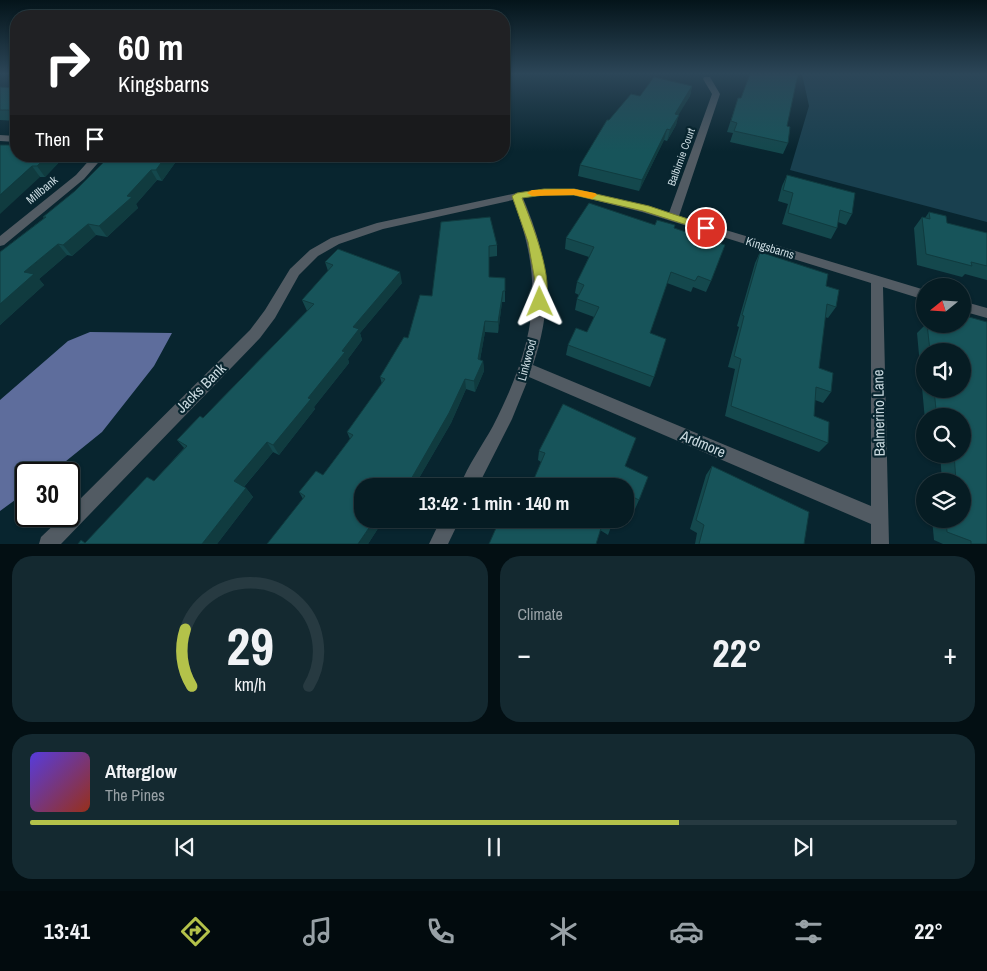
<!DOCTYPE html>
<meta charset="utf-8">
<style>
body{margin:0;font-family:"Archivo Narrow",sans-serif;background:#142930;color:#f1f3f6;height:100vh;display:flex;flex-direction:column;font-size:19px;white-space:nowrap}
*{box-sizing:border-box;margin:0}
p{font-size:16px;color:#98a1a6}
.icon{flex:none;width:28px;height:28px;fill:none;stroke:currentColor;stroke-width:2;stroke-linecap:round;stroke-linejoin:round}
.map{position:relative;height:544px;overflow:hidden}
.panel{display:flex;flex-direction:column;gap:12px;padding:12px;background:#030f13;flex:1}
.panel>*{flex:none}
.hud{position:absolute;left:10px;top:10px;width:500px;height:152px;border-radius:20px;box-shadow:0 1px 4px #0004,0 0 0 1px #273a41;background:#202124;color:#fff;overflow:hidden}
.needle{width:32px;rotate:252deg}
.buttons{position:absolute;left:916px;top:278px;display:grid;gap:10px}
.buttons a{display:grid;place-items:center;width:55px;height:55px;border-radius:50%;background:#061c23;box-shadow:0 1px 4px #0004,0 0 0 1px #273a41;font-size:25px}
.speed{position:absolute;left:15px;top:462px;display:flex;gap:10px;font-size:25px;font-weight:700;text-align:center}
.speed>*{display:grid;place-content:center;width:65px;height:65px;border-radius:50%;background:#061c23;box-shadow:0 1px 4px #0004,0 0 0 1px #273a41;line-height:1}
.speed .limit{border:2px solid #111;border-radius:8px;background:#fff;color:#111}
.pin{position:absolute;display:grid;place-items:center;width:42px;height:42px;color:#fff;margin:-21px;border:2px solid #fff;border-radius:50%;box-shadow:0 1px 5px #0007}
.me{position:absolute;width:55px;margin:-28px;rotate:359deg;stroke-linejoin:round;filter:drop-shadow(0 0 4px #0008)}
.turn{display:flex;align-items:center;gap:18px;height:105px;padding:0 25px;font-size:22px}
.turn .icon{width:65px;height:65px;stroke-width:2.5}
.turn b{display:block;font-size:35px;line-height:42px}
.then{display:flex;align-items:center;height:48px;padding:0 25px;background:#0003;gap:10px;font-size:19px}
.big{font-size:38px;font-weight:700;line-height:1.1}
.panel .widget{flex:1;display:flex;flex-direction:column;justify-content:center;gap:8px;min-width:0;padding:0 18px;border-radius:20px;background:#142930}
.panel .dial{align-items:center;gap:0}
.dial svg{height:130px;overflow:visible;fill:none;stroke:#273a41;stroke-width:7;stroke-linecap:round;text-anchor:middle}
.dial text{fill:#f1f3f6;stroke:none}
.song{display:flex;align-items:center;gap:15px}
.cover{width:60px;height:60px;border-radius:8px;background:linear-gradient(135deg,hsl(250 70% 55%),hsl(10 70% 35%))}
.played{height:5px;border-radius:2px;background:linear-gradient(90deg,#b4c24a 70%,#273a41 70%)}
.keys{display:flex;justify-content:space-around;direction:ltr}
.heat{display:flex;justify-content:space-between;align-items:center;font-size:28px;direction:ltr}
.panel .tiles{flex:1;display:grid;gap:12px;grid-template-columns:1fr 1fr}
.widget:last-child{grid-column:span 2}
.trip{position:absolute;left:354px;top:478px;width:280px;height:50px;border-radius:20px;background:#061c23;box-shadow:0 1px 4px #0004,0 0 0 1px #273a41;font-weight:700;line-height:50px;text-align:center}
.tab-bar{display:flex;height:80px;justify-content:space-around;align-items:center;background:#020b0e;color:#98a1a6}
.tab-bar .icon{width:35px;height:35px}
.tab-bar .selected{color:#b4c24a}
.tab-bar b{font-size:22px;color:#f1f3f6}
.map>svg:first-child{display:block}
.green{fill:#19404f}
.water{fill:#5e6d9c}
.lines{fill:none;stroke-linecap:round;stroke-linejoin:round}
.street{fill:#525b63;fill-rule:evenodd}
.wall{fill:#14484d;fill-rule:evenodd}
.shaded-wall{fill:#103b3f}
.building{fill:#17545a;stroke:#103b3f}
.route{fill:#b4c24a;stroke:#757e30}
.slow{fill:#f59e0b}
.labels{text-anchor:middle;stroke-width:4.5;stroke-linejoin:round;paint-order:stroke}
.far-street-label{font-size:11px;fill:#c9d9df;stroke:#08252f}
.street-label{font-size:12px;fill:#c9d9df;stroke:#08252f}
.near-street-label{font-size:15px;fill:#c9d9df;stroke:#08252f}
</style>
<div class="map">
<svg width="987" height="544" viewBox="0 0 987 544">
<rect width="100%" height="100%" fill="#08252f"/>
<path class="green" d="M802,74H987V222L790,170L809,106Z"/>
<path class="water" d="M90,332L172,333L154,366L102,432L50,474H26V492L0,511V400L68,341Z"/>
<g class="lines">
<g class="street">
<path d="M704,77H710L720,94L679,216L925,290V300L883,287L889,544H871V524L529,377L512,419L478,486H460C468,465 482,446 493,426C534,345 547,287 513,200L383,229L339,244L318,256L299,275L275,318L260,338L61,544H39L41,537L63,516H69V510L250,330L265,310L290,269L310,250L331,238L377,223L517,193L544,189H574L669,213L712,94L703,79ZM544,195H574L642,212L871,283V506L533,365C554,302 549,260 523,198Z"/>
<path d="M0,135L16,136V142L0,141Z"/>
<path d="M93,156H104L84,179L4,245L0,246V236L76,175Z"/>
<path d="M962,301L987,308V318L962,311Z"/>
<path d="M441,519H460L448,544H429Z"/>
</g>
</g>
<g class="wall">
<path d="M692,86L690,96L678,114L676,125L667,141L664,140L639,191L578,176L580,165L609,120L640,96Z"/>
<path d="M0,87L16,88V121L0,120Z"/>
<path d="M738,98L787,126L788,143L783,154L730,142L733,133L727,132Z"/>
<path d="M16,156H65L45,177H40Z"/>
<path d="M180,156L162,181L157,180L136,204L138,208L107,237L96,235L72,256L67,255L39,279L44,285L0,325V252L44,218L43,217L75,191L109,161Z"/>
<path d="M787,175L852,214L846,225L838,222L837,228L831,239L782,224L788,204L778,201L782,186Z"/>
<path d="M929,212L947,223L987,233V280L965,274L962,277L917,265L914,228L922,217L925,218Z"/>
<path d="M441,222L497,245V256L489,257V277L505,278V302H502L498,333L485,332L480,360L483,361L484,371L475,392L466,389L451,423L415,485L362,486V519H384L368,544L303,499L299,492L323,475L350,439L347,432L382,384L380,377L408,338L432,296Z"/>
<path d="M655,225L674,228L711,281L706,292L693,287L691,292L667,283L650,333L654,377L650,387L566,355L568,345L587,332L594,317L575,310L577,299L579,295L575,293L577,282L589,257L565,249L566,238Z"/>
<path d="M760,252L826,286L836,307L828,318L825,317L819,368L831,392L823,403L815,400L814,416L828,443L819,452L725,416L735,369L728,367L739,327L737,326L755,263Z"/>
<path d="M325,262L402,283L360,333L362,340L348,359L349,363L314,407L315,409L279,455L273,452L244,487L246,488L253,497L217,544H78L85,543L154,481L184,448L177,440L203,418L307,311L302,300L328,271Z"/>
<path d="M926,324H962L987,544H943L934,540L932,519H962V481H942L940,454H962V416H925V420L917,333ZM925,351H962V389H925Z"/>
<path d="M539,451L625,466L639,500L635,509L625,504V486L541,462L538,460Z"/>
<path d="M712,466L804,544H695L697,533L690,529L706,475Z"/>
<path d="M614,519L608,535L600,530L489,544Z"/>
</g>
<g class="shaded-wall">
<path d="M692,86L690,96L673,124L675,114Z"/>
<path d="M679,115L676,125L667,141L670,130Z"/>
<path d="M667,129L664,140L639,191L642,180Z"/>
<path d="M47,156H65L45,177L37,166Z"/>
<path d="M166,156H180L162,181L156,170Z"/>
<path d="M32,166L40,177L0,214V195Z"/>
<path d="M151,170L157,180L136,204L138,208L107,237L99,226Z"/>
<path d="M88,224L96,235L72,256L63,245Z"/>
<path d="M58,244L67,255L39,279L44,285L0,325V304L24,272Z"/>
<path d="M400,272L402,283L360,333L362,340L348,359L349,363L314,407L315,409L279,455L273,445L342,351L353,327Z"/>
<path d="M503,291L502,302L498,333V322Z"/>
<path d="M485,321V332L478,370V359Z"/>
<path d="M483,361L484,371L475,392L474,381Z"/>
<path d="M465,379L466,389L451,423L415,485V486H411L410,481Z"/>
<path d="M267,442L273,452L241,490L234,481Z"/>
<path d="M246,488L253,497L217,544H202Z"/>
<path d="M375,519H384L368,544H358Z"/>
</g>
<g class="building">
<path d="M750,74H798L787,126L790,127L788,143L734,131L737,123L731,121L738,98H741Z"/>
<path d="M654,77L692,86L675,114L679,115L670,130L667,129L642,180L580,165L607,120H609L631,94L640,96Z"/>
<path d="M0,87L16,88V110H0Z"/>
<path d="M0,145H16V156H47L37,166H32L0,195Z"/>
<path d="M114,156H166L156,170H151L127,196L132,197L99,226L88,224L63,245L58,244L24,272L34,274L0,304V252L46,217H43L75,191L105,161H109Z"/>
<path d="M787,175L855,193L852,214L840,210L837,228L788,213L793,193L783,190Z"/>
<path d="M589,203L655,225L657,220L675,225L674,228L725,245L711,281L698,276L695,281L671,272L650,333L666,339L654,377L568,345L576,328L587,332L599,307L577,299L584,285L577,282L594,247L566,238Z"/>
<path d="M929,212L946,216L947,223L987,233V266L971,262L972,266L926,254L922,217L930,219Z"/>
<path d="M490,217L497,245L489,246V277L505,278V291H503L498,322L485,321L478,359L483,361L474,381L465,379L449,413L410,481L414,483L413,486H362V519H375L358,544H267L305,496L299,492L316,471L323,475L353,435L347,432L385,379L380,377L404,337L408,338L420,295L432,296L441,222Z"/>
<path d="M338,249L400,272L353,327L359,329L342,351L345,352L308,398L311,399L273,445L267,442L234,481L246,488L202,544H78L81,540L85,543L147,477L154,481L187,446L177,440L200,416L203,418L314,304L302,300L333,265L325,262Z"/>
<path d="M760,252L828,274L826,286L839,290L836,307L827,304L819,368L833,373L831,392L816,387L814,416L829,422L828,443L731,406L741,359L734,356L744,316L742,315Z"/>
<path d="M962,315L987,322V544H971V541L947,532L946,519H962V481H956L954,454H962V416H951V415L936,410L934,389H962V351H930L927,324H932L940,326V324H962Z"/>
<path d="M563,404L636,438L625,466L648,477L639,500L625,493V486H531L545,453L539,451Z"/>
<path d="M712,466L809,512L804,544H699L704,525L696,520Z"/>
<path d="M500,519H614L612,527L603,522L596,544H489Z"/>
</g>
<linearGradient id="sky" x2="0" y2="1"><stop stop-color="#04141a"/><stop offset="0.49" stop-color="#2c4658"/><stop offset="1" stop-color="#2c4658" stop-opacity="0"/></linearGradient>
<rect width="987" height="151" fill="url(#sky)"/>
<path class="route" d="M544,189H574L649,206L709,226L711,228L706,231L643,211L574,195H544L522,198C531,221 556,282 544,305H536L534,302L535,281L528,242L512,196L517,193Z"/>
<path class="slow" d="M574,189L595,193L597,195L592,199L574,195L532,196L527,193L532,190Z"/>
<g class="labels">
<g class="far-street-label">
<text transform="translate(681 157) rotate(-70)" y="4">Balbirnie Court</text>
</g>
<g class="street-label">
<text transform="translate(42 190) rotate(-40)" y="4">Millbank</text>
<text transform="translate(770 248) rotate(17)" y="4">Kingsbarns</text>
<text transform="translate(527 360) rotate(-75)" y="4">Linkwood</text>
</g>
<g class="near-street-label">
<text transform="translate(201 388) rotate(-45)" y="5">Jacks Bank</text>
<text transform="translate(879 413) rotate(-91)" y="5">Balmerino Lane</text>
<text transform="translate(703 444) rotate(23)" y="5">Ardmore</text>
</g>
</g>
</svg>
<div class="buttons">
<a><svg class="needle" viewBox="-14 -14 28 28"><path d="M0-13l5 13h-10z" fill="#e53935"/><path d="M0 13l5-13h-10z" fill="#98a1a6"/></svg></a>
<a><svg class="icon" aria-label="sound" viewBox="0 0 24 24"><path d="M4 9h4l5-4v14l-5-4H4zM17 9q2 3 0 6"/></svg></a>
<a><svg class="icon" aria-label="search" viewBox="0 0 24 24"><circle cx="10" cy="10" r="6"/><path d="M15 15l6 6"/></svg></a>
<a><svg class="icon" aria-label="layers" viewBox="0 0 24 24"><path d="M12 4l9 5-9 5-9-5zM3 14l9 5 9-5"/></svg></a>
</div>
<div class="speed"><div class="limit">30</div></div>
<div class="pin" style="left:706px;top:228px;background:#d93025"><svg class="icon" aria-label="arrive" viewBox="0 0 24 24"><path d="M6 21V4h12l-3 4 3 4H6"/></svg></div>
<svg class="me" style="left:540px;top:302px" viewBox="-20 -20 40 40"><path d="M0-17L14 15 0 8-14 15z" fill="#b4c24a" stroke="#fff" stroke-width="4"/></svg>
<div class="trip">13:42 · 1 min · 140 m</div>
<div class="hud">
<div class="turn"><svg class="icon" aria-label="right" viewBox="0 0 24 24"><path d="M7 20v-9h11M14 6l5 5-5 5"/></svg><div><b>60 m</b>Kingsbarns</div></div>
<div class="then">Then<svg class="icon" aria-label="arrive" viewBox="0 0 24 24"><path d="M6 21V4h12l-3 4 3 4H6"/></svg></div>
</div>
</div>
<section class="panel">
<div class="tiles">
<div class="widget dial"><svg viewBox="0 0 100 80">
<path d="M14 69A42 42 0 1 1 86 69"/>
<path d="M14 69A42 42 0 0 1 10 34" stroke="#b4c24a"/>
<text x="50" y="56" font-size="32" font-weight="700">29</text>
<text x="50" y="72" font-size="11">km/h</text>
</svg></div>
<div class="widget"><p>Climate</p>
<div class="heat"><a>−</a><b class="big">22°</b><a>+</a></div>
</div>
<div class="widget">
<div class="song"><i class="cover"></i><div><b>Afterglow</b><p>The Pines</p></div></div>
<div class="played"></div>
<div class="keys"><svg class="icon" aria-label="previous" viewBox="0 0 24 24"><path d="M18 5L8 12l10 7zM5 5v14"/></svg><svg class="icon" aria-label="pause" viewBox="0 0 24 24"><path d="M8 5v14M16 5v14"/></svg><svg class="icon" aria-label="next" viewBox="0 0 24 24"><path d="M6 5l10 7-10 7zM19 5v14"/></svg></div>
</div>
</div>
</section>
<nav class="tab-bar">
<b>13:41</b>
<svg class="icon selected" aria-label="directions" viewBox="0 0 24 24"><path d="M12 3l9 9-9 9-9-9zM9 14v-3h6M13 9l2 2-2 2"/></svg>
<svg class="icon" aria-label="music" viewBox="0 0 24 24"><path d="M9 18V5l10-2v13"/><circle cx="6" cy="18" r="3"/><circle cx="16" cy="16" r="3"/></svg>
<svg class="icon" aria-label="phone" viewBox="0 0 24 24"><path d="M5 4h4l2 5-3 2q2 4 5 5l2-3 5 2v4C11 20 4 13 5 4z"/></svg>
<svg class="icon" aria-label="climate" viewBox="0 0 24 24"><path d="M12 3v18M4 7l16 10M4 17L20 7"/></svg>
<svg class="icon" aria-label="car" viewBox="0 0 24 24"><path d="M5 17H2v-5l4-1 3-4h7l3 4 3 1v5h-3M9 17h6M6 11h13"/><circle cx="7" cy="17" r="2"/><circle cx="17" cy="17" r="2"/></svg>
<svg class="icon" aria-label="filters" viewBox="0 0 24 24"><path d="M4 7h16M4 17h16"/><circle cx="9" cy="7" r="2"/><circle cx="15" cy="17" r="2"/></svg>
<b>22°</b>
</nav>
